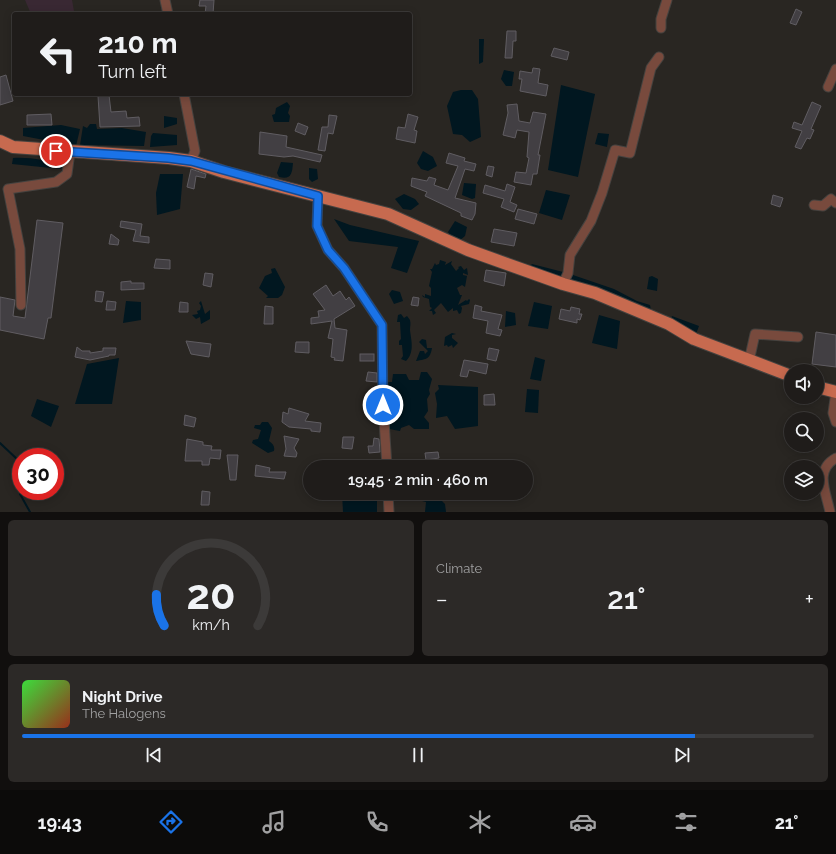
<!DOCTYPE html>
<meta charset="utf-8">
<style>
body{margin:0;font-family:Raleway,sans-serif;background:#2c2927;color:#f1f3f6;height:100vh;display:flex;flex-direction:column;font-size:15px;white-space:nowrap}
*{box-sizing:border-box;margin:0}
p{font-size:13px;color:#a1a1a2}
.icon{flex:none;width:22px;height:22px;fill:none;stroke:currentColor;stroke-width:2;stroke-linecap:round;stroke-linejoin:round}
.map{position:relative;height:512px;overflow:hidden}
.details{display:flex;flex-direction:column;gap:8px;padding:8px;background:#110f0e;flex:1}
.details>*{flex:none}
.guide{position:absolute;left:12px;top:12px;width:400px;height:84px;border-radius:4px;box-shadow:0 2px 10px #0003,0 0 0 1px #3c3a39;background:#1f1c1a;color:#f1f3f6;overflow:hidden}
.controls{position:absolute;left:784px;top:364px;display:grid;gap:8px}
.controls a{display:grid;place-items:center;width:40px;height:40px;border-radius:50%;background:#1f1c1a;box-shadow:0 2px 10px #0003,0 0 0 1px #3c3a39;font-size:20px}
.speed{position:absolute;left:12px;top:448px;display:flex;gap:8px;font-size:20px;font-weight:700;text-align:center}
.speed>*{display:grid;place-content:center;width:52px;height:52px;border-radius:50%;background:#1f1c1a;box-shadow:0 2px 10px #0003,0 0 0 1px #3c3a39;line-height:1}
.speed .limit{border:6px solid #d22;background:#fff;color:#111}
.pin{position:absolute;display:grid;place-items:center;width:34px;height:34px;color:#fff;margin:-17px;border:2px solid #fff;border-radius:50%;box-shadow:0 1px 4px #0007}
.me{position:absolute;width:44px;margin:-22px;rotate:0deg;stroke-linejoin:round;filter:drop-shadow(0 0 3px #0008)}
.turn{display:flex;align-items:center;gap:14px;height:84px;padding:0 20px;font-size:18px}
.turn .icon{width:52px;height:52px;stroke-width:2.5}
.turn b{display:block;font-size:28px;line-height:34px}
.big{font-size:30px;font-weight:600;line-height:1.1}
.details .tile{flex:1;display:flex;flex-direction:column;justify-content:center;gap:6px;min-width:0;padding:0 14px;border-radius:6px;background:#2c2927}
.details .dial{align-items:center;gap:0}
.dial svg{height:104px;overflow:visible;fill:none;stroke:#3c3a39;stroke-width:7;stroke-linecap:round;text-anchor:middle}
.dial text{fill:#f1f3f6;stroke:none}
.song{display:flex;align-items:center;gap:12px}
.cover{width:48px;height:48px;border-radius:6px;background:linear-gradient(135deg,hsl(120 70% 55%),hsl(10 70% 35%))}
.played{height:4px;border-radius:2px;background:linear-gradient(90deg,#1a73e8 85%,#3c3a39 85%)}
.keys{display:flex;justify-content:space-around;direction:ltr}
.heat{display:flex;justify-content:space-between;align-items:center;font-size:22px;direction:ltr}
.details .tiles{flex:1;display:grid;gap:8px;grid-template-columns:1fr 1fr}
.tile:last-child{grid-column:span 2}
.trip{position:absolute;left:303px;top:460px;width:230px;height:40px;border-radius:20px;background:#1f1c1a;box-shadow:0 2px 10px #0003,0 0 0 1px #3c3a39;font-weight:600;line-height:40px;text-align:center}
.tab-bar{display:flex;height:64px;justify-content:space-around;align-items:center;background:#0c0b0a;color:#a1a1a2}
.tab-bar .icon{width:28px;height:28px}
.tab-bar .active{color:#1a73e8}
.tab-bar b{font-size:18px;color:#f1f3f6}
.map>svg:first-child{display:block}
.industrial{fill:#392833}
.water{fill:#011720}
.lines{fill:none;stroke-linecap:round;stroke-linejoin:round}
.stream{stroke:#011720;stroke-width:2}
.building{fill:#423f43;stroke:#605d62}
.minor-casing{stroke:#45423f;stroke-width:11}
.major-casing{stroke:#45423f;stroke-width:14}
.minor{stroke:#784a3d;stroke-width:9}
.major{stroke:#c76a4f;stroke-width:12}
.route-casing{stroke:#114b97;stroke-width:10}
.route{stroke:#1a73e8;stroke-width:7}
</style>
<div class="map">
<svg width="836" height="512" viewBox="0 0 836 512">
<rect width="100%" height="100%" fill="#292622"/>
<path class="industrial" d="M25,0H72L74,11L66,14H31Z"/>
<g class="water">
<path d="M479,39H484L483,62L479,64Z"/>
<path d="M504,70L514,72L512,86H506L501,79Z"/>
<path d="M561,85L595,94L578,177L548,170Z"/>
<path d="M461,90H472L478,99L481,137L470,142L462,135L453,134L447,106L453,92Z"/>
<path d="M287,102L290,106L288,113L290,116L289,122H274L272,115L275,114L276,108Z"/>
<path d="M164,116L177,118V124L164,128Z"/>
<path d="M90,124H96L97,129L122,128L146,132L144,146L80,145L83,126L87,128Z"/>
<path d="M61,125L80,129L76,146L23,136V128Z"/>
<path d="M153,133L177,135V145L150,147L151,136Z"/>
<path d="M598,133L609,134L607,147L595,144Z"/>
<path d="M423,151L433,157L437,166L428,171L421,169L417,163Z"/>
<path d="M13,158C29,157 48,160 63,166L61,169L12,164Z"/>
<path d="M281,162L293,163C292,174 291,180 279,177L277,173Z"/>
<path d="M309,168L317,169L318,179L312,182L309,179Z"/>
<path d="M160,174H183L180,209L157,215L156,193Z"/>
<path d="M464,183L476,184L475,198L472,199L462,195Z"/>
<path d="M546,190L570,195L562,220L539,213Z"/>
<path d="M404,194L415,199L419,204L411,210L403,209L395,199Z"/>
<path d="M334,219L350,225L419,241L407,273L391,268L398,247L349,241Z"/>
<path d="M455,221L467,227L465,236L459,241L451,238L448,232Z"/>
<path d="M440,260L446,262L445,265L452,261L451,264L456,271L459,268L458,267L461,266L464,270L467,268L468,275L463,273V275L467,276L465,287L462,285L457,288L460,295H462L458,305L466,300L467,301L469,299L470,300L469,304L461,306L462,308L461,313L459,314L457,310L453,311V308L448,312L441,303L434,310L436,313L433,315L432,311H429L432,308L430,307L429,299L423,297L422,295L425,297V294L431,296V288L429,286L432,272L430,269H432L435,263L436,265L439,264Z"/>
<path d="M532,264L567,273L565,278L529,267Z"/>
<path d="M275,268L285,287L282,295L278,298H266L268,296L259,288L265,276L272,273L271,269Z"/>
<path d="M570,274L614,289L637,301L650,305L651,310H644L570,280Z"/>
<path d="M652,276L658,279L657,291L647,289L649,277Z"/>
<path d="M392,290L400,292L403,301L394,304L389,294Z"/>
<path d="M126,301L141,302V320L123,323Z"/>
<path d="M201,301L205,314L210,310V319L201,324L200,317L196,319L192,315L198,314L197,311L200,310L201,306L199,303Z"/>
<path d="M534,302L552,306L548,329L528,326Z"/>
<path d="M506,311L515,313L516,325L505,327Z"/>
<path d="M401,314L404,318L407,316L410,320C411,324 410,326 410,330C411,340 415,352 406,361L401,359L403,356L402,345H399V341L401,339L400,322H397L398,315Z"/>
<path d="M599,315L620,321L617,349L592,343Z"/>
<path d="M672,316L699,326L696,334L669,324Z"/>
<path d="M452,333L456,334L452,335V338L458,343L453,348L452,345L448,347L447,345L444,346L445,337Z"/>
<path d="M422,339L426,340L427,348H432C430,359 427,359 416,361L420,351H424L425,354L428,351L419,342Z"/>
<path d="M535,357L545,360L541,381L530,379Z"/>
<path d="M119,358L112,404H75L87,364Z"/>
<path d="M421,372H427L432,379L429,390L430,394L427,399L428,411L424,417L429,423V429H414L409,425L401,428L400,431L389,429V425L394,421L395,408C388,400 388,393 388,382H392L393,374H406L409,380H419Z"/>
<path d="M438,385L478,387V426L455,429L447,416L436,418L437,404L435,393L439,389Z"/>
<path d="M527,389L539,390L538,413L525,412Z"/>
<path d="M37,399L59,406L51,427L31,416Z"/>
<path d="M262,422H268L272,428L269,441C273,444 275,446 274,451L268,453L252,443L253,440L258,439L261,430L254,428L255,425H260Z"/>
<path d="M342,493H377V512H343Z"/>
<path d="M427,493L445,494L442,501L445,504L446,512H425L426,502L422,501L428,497Z"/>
</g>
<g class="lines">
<path class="stream" d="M0,443L18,460L20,494L30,512"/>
</g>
<g class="building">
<path d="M200,0H214L213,14H205L206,6H199Z"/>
<path d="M796,9L802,12L796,25L790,23Z"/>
<path d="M507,31H516V41H513L512,58H505Z"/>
<path d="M554,48L569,52L567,60L551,56Z"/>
<path d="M533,68L540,69L538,83L548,85L546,96L520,91L522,79H519L520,71L532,73Z"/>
<path d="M6,75L13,101L0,105V77Z"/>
<path d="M109,95L111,112L126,111L127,118L139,117L140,126L100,127L98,96Z"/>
<path d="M812,102L821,106L811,129L814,130L810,139L807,138L801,149L795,147L802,131L792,128L794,122L802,125Z"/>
<path d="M517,104L519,121L530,123L533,112L546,114L538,155H540L537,174H533L531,185L514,182L516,172L526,173L529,158L527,157L529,132L517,130L515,138L503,135L508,113L507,105Z"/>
<path d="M51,114L52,125H27V115Z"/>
<path d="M408,114L418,117L414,130L417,131L415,143L396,139L398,127L405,128Z"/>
<path d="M329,115L337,116L333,134L328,133L325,151L318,150L322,127H328Z"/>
<path d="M298,123L308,127L305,135L295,131Z"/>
<path d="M260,132L287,136L286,147L322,155L320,162L293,156L284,157L259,154Z"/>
<path d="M449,153L465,158L464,161L476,164L474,171L465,169L455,198L476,203L475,214L472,220L461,216V213L425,196L427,192L411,186L412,178L427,181L429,177L436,179L434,185L448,190L458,166L446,163Z"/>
<path d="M488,166L494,167L492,177L486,175Z"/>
<path d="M191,169L206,174L205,178L196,176L194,189L187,187Z"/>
<path d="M507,184L515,187L510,202L517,205L514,212L501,207L504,199L483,193L485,185L505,191Z"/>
<path d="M773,195L783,198L780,207L771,204Z"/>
<path d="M518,209L537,214L534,224L515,219Z"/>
<path d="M37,220L63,223L51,318H48L44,339L0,330V297L15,300L13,316L25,318Z"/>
<path d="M121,221L142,224L140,236L149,237V243L133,241L136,230L120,227Z"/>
<path d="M494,229L517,233L514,246L491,242Z"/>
<path d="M111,234L119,240L118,245L109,244Z"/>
<path d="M156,259L170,260V269L154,268Z"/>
<path d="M486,270L506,273L504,286L484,281Z"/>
<path d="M205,273L213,274L211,287L203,285Z"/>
<path d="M131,281V283H144V289L121,290V282Z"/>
<path d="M326,285L333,296L340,291L346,300L349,297L355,306L334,319L335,328L347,330L343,361L334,360L335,358L331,357L333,339L328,338L332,321L311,324V318L319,317L318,311L325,310L313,294Z"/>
<path d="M96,291L104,292L102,302L95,301Z"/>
<path d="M413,297L419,298L418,306L411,305Z"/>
<path d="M107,301L116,302L115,310H106Z"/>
<path d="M180,302L188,303V312H179Z"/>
<path d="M475,305L482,307L481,311L502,315L498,329L502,330L500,336L486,333L488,321L473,318Z"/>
<path d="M265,306L273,307V324H264Z"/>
<path d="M571,307L580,309L579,314H582L580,320L577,319V323L559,319L561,309L570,311Z"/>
<path d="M816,332L836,335V367L812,364Z"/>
<path d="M186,341L211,344L209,357L191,354Z"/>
<path d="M296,342H309V353L295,352Z"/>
<path d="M77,347L82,351H90V353L103,351V348H116L115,355H109V356L90,360L75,357Z"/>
<path d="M489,348L499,350L496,361L487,359Z"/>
<rect x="360" y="354" width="14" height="7"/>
<path d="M464,360L488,364L486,374L469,370L467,377L460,376Z"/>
<path d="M368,372L377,373V382L366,381Z"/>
<path d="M494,394L495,405H484V395Z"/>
<path d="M289,408L309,414L305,421L321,423L320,432L311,431V429L289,427L282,422L283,412L288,414Z"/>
<path d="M185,415L196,418L194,427L184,425Z"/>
<path d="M284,436L299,439L294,448L297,453L296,457L284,456L286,449Z"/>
<path d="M343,437H354L352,449L342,448Z"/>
<path d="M374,438L379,439L380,452L369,453L368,446H373Z"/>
<path d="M187,439L203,442V445L212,446L211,450H221L220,459L210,458L209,465H202V461H185Z"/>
<path d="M438,452L439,458L426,460L425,453Z"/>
<path d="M227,455H238L236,480H230Z"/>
<path d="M256,465L270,468L269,472H286L284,479L255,476Z"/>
<path d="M202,491L210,492L209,505H201Z"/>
</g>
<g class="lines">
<g class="minor-casing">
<g id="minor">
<path d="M165,0L168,14"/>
<path d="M661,28V19L667,0"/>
<path d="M828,87L836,69"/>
<path d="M184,94L195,151L191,161"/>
<path d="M318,196L317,226L328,250L344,268L382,325L383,405L387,467"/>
<path d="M814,205L823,206L831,199L836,203"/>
<path d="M563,284L568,273L570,255L591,221L602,193L615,150L630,153L651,68L659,57"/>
<path d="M21,305L20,249L8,189L56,182L67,174L70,152"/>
<path d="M749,361L755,334L798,337"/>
<path d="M836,392L833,413L836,422"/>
<path d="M388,493L389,512"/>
<path d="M830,512C826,492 814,470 836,458"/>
</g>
</g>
<g class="major-casing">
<g id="major">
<path d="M0,141L13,147L169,158L191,161L224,172L388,214L468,250L563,284L595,293L669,324L694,339L791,376"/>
<path d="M817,387L836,392"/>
</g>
</g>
<use href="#minor" class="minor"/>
<use href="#major" class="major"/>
</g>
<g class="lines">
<g class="route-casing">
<path id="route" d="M56,151L168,158L191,161L318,196L317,226L328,250L344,268L382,325L383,405"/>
</g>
<use href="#route" class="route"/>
</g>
</svg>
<div class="controls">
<a><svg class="icon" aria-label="sound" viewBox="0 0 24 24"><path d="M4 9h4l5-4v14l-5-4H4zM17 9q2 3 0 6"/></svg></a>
<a><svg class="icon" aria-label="search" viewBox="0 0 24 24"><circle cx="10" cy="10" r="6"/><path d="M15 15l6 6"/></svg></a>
<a><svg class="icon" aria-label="layers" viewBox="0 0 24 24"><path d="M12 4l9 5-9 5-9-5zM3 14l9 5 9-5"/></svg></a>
</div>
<div class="speed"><div class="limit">30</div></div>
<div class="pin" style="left:56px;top:151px;background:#d93025"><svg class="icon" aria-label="arrive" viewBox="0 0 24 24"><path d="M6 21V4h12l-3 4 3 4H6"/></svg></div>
<svg class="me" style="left:383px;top:405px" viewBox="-20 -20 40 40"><circle r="17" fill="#1a73e8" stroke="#fff" stroke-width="3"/><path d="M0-11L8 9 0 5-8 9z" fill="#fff"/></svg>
<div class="trip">19:45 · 2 min · 460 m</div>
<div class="guide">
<div class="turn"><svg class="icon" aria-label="left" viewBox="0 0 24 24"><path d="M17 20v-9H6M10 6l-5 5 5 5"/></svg><div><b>210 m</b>Turn left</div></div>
</div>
</div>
<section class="details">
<div class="tiles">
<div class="tile dial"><svg viewBox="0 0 100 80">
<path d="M14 69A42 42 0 1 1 86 69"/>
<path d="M14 69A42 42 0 0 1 8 45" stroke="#1a73e8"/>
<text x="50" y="56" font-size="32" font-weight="700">20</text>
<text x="50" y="72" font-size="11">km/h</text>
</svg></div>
<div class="tile"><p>Climate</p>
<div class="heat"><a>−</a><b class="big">21°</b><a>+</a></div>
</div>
<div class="tile">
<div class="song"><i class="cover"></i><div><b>Night Drive</b><p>The Halogens</p></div></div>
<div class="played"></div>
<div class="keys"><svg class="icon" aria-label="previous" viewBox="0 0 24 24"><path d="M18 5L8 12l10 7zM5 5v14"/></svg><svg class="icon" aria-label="pause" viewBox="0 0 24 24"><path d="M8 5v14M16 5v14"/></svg><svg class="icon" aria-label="next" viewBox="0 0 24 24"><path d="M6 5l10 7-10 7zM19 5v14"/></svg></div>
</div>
</div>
</section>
<nav class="tab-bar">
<b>19:43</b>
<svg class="icon active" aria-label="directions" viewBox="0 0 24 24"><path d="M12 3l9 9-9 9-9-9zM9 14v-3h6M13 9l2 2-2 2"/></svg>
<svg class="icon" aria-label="music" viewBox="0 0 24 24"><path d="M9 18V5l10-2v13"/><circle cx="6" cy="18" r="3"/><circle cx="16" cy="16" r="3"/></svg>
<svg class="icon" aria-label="phone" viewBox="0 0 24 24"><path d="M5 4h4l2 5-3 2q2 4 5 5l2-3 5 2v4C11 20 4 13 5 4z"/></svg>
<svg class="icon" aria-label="climate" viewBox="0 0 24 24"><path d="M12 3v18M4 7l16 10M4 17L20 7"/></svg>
<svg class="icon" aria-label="car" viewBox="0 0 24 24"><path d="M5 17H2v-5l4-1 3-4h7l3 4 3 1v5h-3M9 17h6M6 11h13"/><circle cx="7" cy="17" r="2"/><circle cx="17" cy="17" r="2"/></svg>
<svg class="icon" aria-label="filters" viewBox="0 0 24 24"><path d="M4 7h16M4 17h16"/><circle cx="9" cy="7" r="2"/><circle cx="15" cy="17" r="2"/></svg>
<b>21°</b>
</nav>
